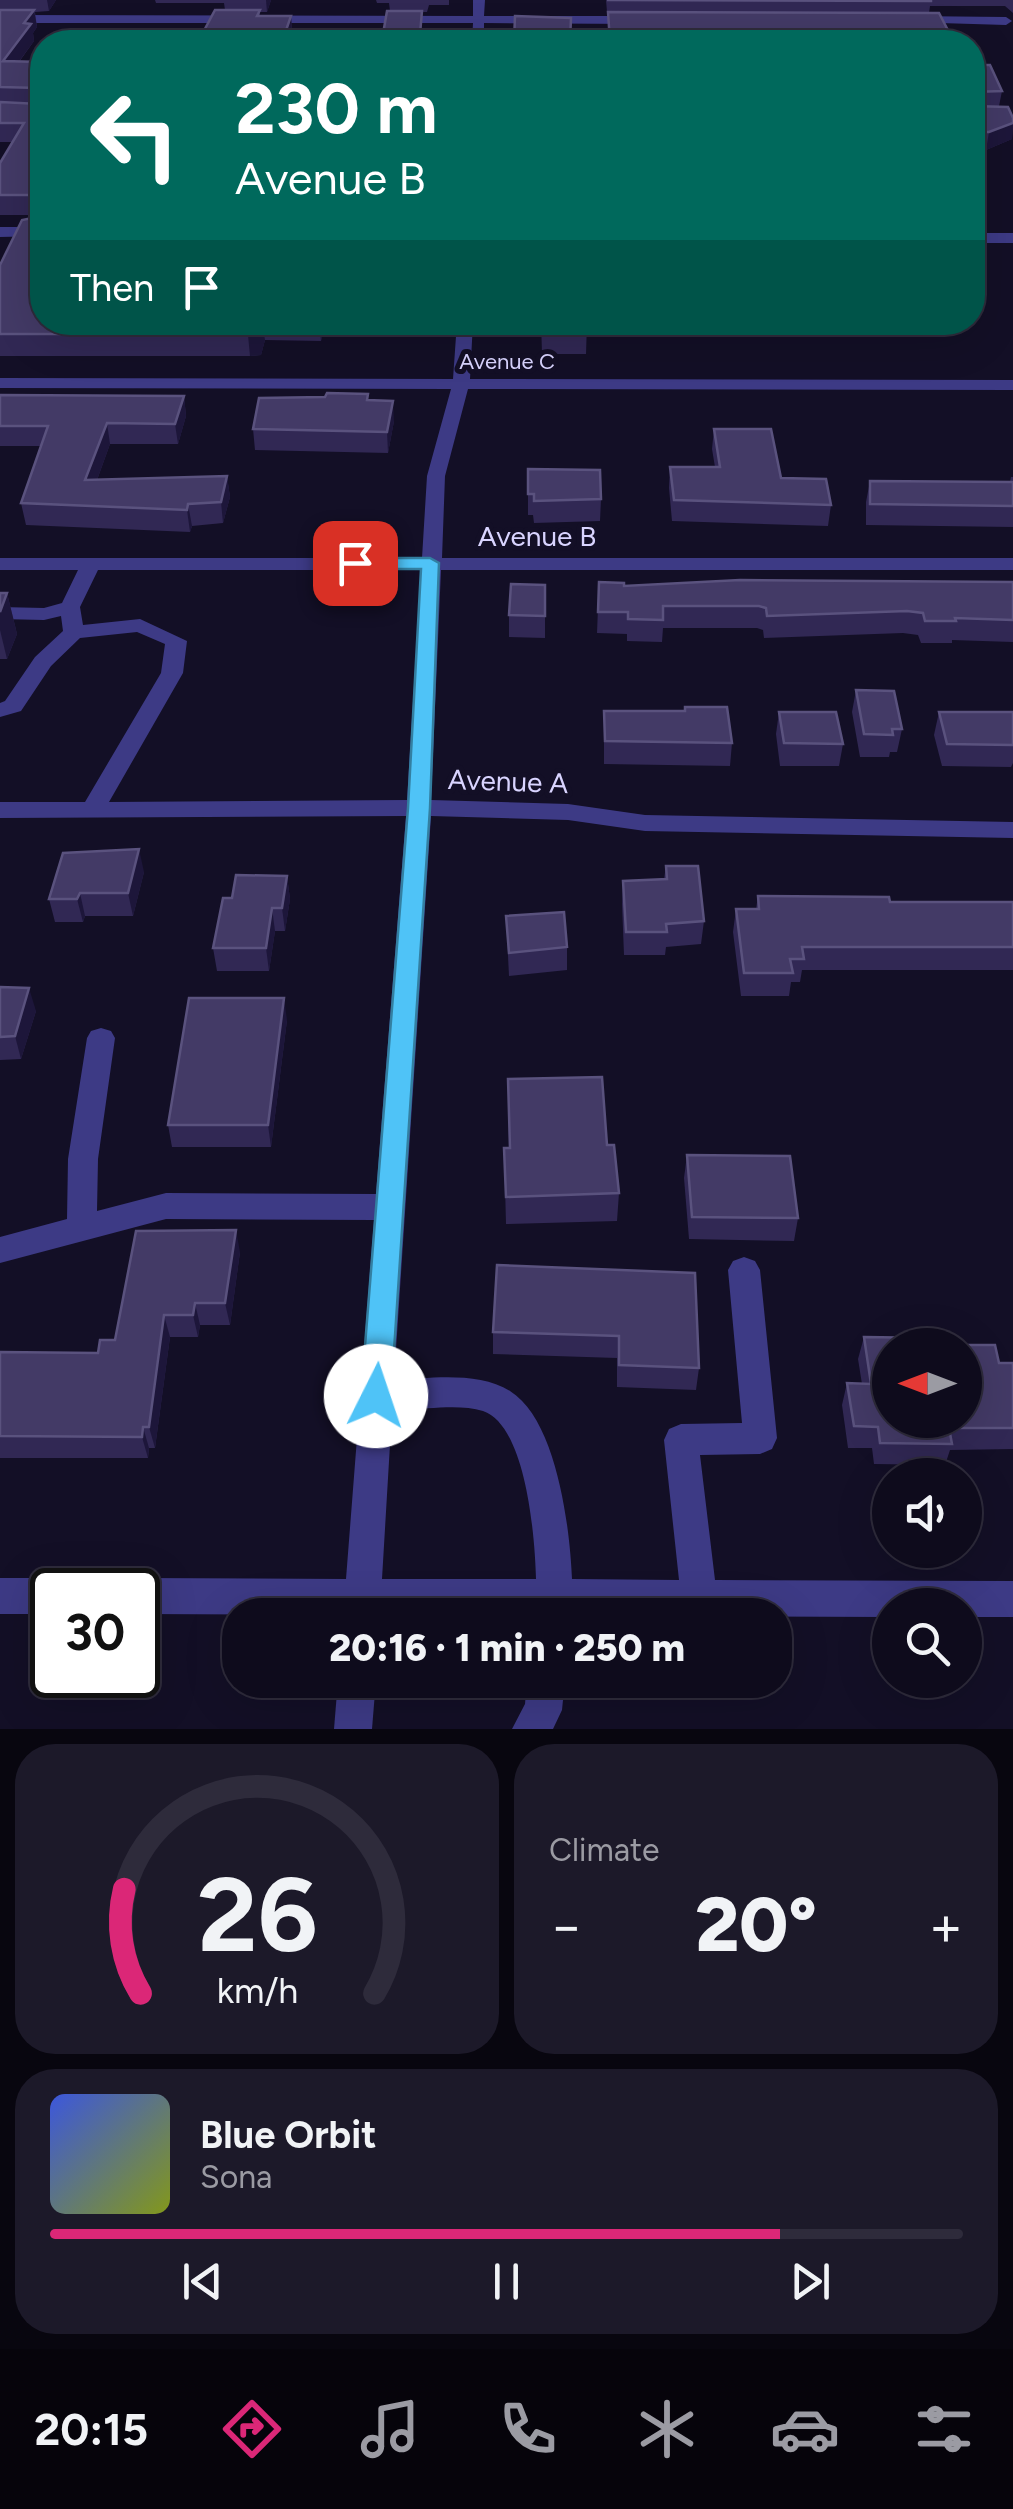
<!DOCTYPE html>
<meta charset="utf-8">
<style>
body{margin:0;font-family:Figtree,sans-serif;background:#1c1929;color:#f1f3f6;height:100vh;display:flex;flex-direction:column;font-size:38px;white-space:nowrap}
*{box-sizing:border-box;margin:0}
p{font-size:32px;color:#9b9ba3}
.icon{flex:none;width:55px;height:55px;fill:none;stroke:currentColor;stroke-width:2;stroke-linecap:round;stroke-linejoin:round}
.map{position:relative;height:1729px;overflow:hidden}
.details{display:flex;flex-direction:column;gap:15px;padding:15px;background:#08060f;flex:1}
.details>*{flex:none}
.banner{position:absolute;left:30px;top:30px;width:955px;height:305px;border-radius:40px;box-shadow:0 10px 40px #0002,0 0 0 2px #2e2b3b;background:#00695c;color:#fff;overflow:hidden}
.needle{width:65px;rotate:270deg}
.buttons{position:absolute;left:872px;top:1328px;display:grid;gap:20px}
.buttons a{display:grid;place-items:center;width:110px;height:110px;border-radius:50%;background:#0e0b1c;box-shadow:0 10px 40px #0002,0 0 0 2px #2e2b3b;font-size:50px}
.speed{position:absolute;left:30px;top:1568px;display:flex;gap:20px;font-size:50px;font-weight:700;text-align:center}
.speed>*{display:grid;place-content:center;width:130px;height:130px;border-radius:50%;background:#0e0b1c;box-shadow:0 10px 40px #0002,0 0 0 2px #2e2b3b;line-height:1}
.speed .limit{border:5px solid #111;border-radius:15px;background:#fff;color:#111}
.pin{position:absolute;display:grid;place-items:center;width:85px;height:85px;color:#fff;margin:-42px;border-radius:20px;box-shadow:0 5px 15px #0006}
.me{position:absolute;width:110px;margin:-55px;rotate:4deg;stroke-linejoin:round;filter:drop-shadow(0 0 8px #0008)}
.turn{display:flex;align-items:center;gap:35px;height:210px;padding:0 40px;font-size:45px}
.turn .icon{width:130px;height:130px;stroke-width:2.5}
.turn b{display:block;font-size:70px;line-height:85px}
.then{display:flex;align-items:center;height:95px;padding:0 40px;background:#0003;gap:20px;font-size:38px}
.big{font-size:75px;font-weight:800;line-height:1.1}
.details .card{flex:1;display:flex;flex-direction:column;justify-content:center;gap:15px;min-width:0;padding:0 35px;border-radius:40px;background:#1c1929}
.details .dial{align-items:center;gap:0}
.dial svg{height:260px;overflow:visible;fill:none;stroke:#2e2b3b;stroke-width:7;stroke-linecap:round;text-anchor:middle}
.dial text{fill:#f1f3f6;stroke:none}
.song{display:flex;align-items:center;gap:30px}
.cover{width:120px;height:120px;border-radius:15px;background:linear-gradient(135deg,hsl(230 70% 55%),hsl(70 70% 35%))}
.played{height:10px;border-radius:5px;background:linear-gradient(90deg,#db2777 80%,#2e2b3b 80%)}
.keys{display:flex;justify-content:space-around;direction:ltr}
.heat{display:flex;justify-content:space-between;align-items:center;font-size:55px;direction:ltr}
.details .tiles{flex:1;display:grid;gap:15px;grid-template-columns:1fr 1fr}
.card:last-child{grid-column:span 2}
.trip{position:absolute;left:222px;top:1598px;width:570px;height:100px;border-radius:40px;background:#0e0b1c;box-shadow:0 10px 40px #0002,0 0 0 2px #2e2b3b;font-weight:800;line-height:100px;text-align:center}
.tab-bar{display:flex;height:160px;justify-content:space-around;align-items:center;background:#06040b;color:#9b9ba3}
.tab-bar .icon{width:70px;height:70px}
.tab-bar .on{color:#db2777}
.tab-bar b{font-size:45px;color:#f1f3f6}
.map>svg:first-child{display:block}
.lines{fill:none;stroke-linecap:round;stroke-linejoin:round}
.minor{fill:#3d3a85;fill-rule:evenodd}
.wall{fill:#312854}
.shaded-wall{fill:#1d163a}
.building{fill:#433a66;stroke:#5a527e;stroke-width:2.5}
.route{fill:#4fc3f7;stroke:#337fa1;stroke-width:2.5}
.labels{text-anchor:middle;stroke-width:10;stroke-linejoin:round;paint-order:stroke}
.far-street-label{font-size:22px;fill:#d9d4ff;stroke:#130f26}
.street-label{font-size:28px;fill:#d9d4ff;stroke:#130f26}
</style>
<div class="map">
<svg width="1013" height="1729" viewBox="0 0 1013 1729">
<rect width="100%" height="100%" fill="#130f26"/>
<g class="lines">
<g class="minor">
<path d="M473,0H485L484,16H640L646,20L640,24L484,23V42H472L473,23H0V15L473,16Z"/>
<path d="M910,16L1006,17L1012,21L1006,25L906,22Z"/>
<path d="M0,227H42V236L0,237Z"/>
<rect x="972" y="233" width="41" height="10"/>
<path d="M457,322H473L470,379L1013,380V390L468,389L445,476L442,558H1013V570H441L431,800L568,804L645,815L1013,822V838L645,831L568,820L431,816L394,1380C430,1378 478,1371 510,1391C557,1420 570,1529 572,1579L679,1580L664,1440L669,1429L681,1424L742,1423L728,1270L733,1261L744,1257L755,1261L760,1270L777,1438L772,1449L760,1454L700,1455L715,1580L1013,1581V1617H965V1605H890V1617L138,1614V1590H122L125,1583L138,1578L346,1579L374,1220L166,1219L0,1263V1237L67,1219L68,1159L87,1038L91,1031L101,1028L111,1031L115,1038L98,1159L97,1211L166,1193L376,1194L406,816L0,818V802H85L161,673L165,644L137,632L80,638L51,666L21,711L0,717V703L5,701L35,657L63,631L61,616L44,620L0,619V607L44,608L62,603L78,570H0V558H422L427,476L451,389L0,388V378L453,379ZM98,570H421L407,800L109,802L183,673L187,641L140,619L83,625L80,607ZM404,1410C428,1409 460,1404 483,1411C527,1426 535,1540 536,1579H382L392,1411Z"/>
<path d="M0,1578H52L65,1583L68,1590H52V1614H0Z"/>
<path d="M338,1680H376L372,1729H334Z"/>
<path d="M527,1680H565L562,1710L553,1729H512L525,1704Z"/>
</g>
</g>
<g class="wall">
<path d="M0,0H56L49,11L35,12L37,27L33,33L34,41L19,62H42V322H325L321,341L265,340L261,355L250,356H0V265L34,218L33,215H0V163L13,142H0Z"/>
<path d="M155,0H271L267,12H260V16H291L292,33L289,42H198L225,10L224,3H156Z"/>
<path d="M376,0H449V5H429L427,12H422L421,42H383V34L390,11L389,3H377Z"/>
<path d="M606,0H1013V13L1005,6H930L929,13L954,42H609L608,12H607Z"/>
<path d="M972,65L1002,91L999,106L1013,118L1012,139L986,150H972Z"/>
<path d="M541,322H587L586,354H542Z"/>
<path d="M0,395L184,396L186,416L178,444H110L97,480L227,476L230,497L223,523L192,526L190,532L26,525L21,503L41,446H0Z"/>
<path d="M369,400L394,421L388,453L255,450L253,429Z"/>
<path d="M714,429L781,478L831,505L828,526L672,521L669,488L670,467H715L712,449Z"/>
<path d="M528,469L601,499L600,521L534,523L533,515H528Z"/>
<path d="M1011,477H1013V527L866,525V502L870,481L1010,482Z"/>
<path d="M599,582L624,586L1013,582V642L952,640V643H921L918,635L903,633L764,638L763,630L757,628H663L662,642L627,641V634L597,633Z"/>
<path d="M545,585V638L509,637V615Z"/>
<path d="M0,593H7L17,634L7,659H0Z"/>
<path d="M856,690L902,729L897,752H890L889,757H860L852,712Z"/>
<path d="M604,711L732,743L730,766L604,764Z"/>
<path d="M779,712L843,744L839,766H780L776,734Z"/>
<path d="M939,712H1013V763L1011,767L942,766L934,735Z"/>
<path d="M666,866L704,921L701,944L666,947L665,955H624L622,904L623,881L664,879Z"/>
<path d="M144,872L133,916H85L83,922H55L49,899Z"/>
<path d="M287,876L290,899L285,931H275L269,971H217L213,948L232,898Z"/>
<path d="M758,896L890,902H1013V970H802L800,982H791L789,996H741L733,932L736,909H756Z"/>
<path d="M506,916L567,947V970L509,976Z"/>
<path d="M0,987L36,1011L21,1059L0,1060Z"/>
<path d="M287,1020L271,1147H172L168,1125Z"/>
<path d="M508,1079L607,1145L619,1193L617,1221L506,1224L504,1148H509Z"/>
<path d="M687,1155L798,1218L794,1241L689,1239L684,1178Z"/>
<path d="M240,1252L230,1325H200L198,1337H170L155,1448H149L148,1458H0V1352L98,1353Z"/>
<path d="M695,1273L699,1368L696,1390L617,1387V1358L493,1354V1332Z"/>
<path d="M864,1337L934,1345L999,1363H1013V1449L950,1450L945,1465L874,1464L872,1448H848L842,1405L847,1383L862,1384L858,1359Z"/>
</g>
<g class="shaded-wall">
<path d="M47,0H56L49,11Z"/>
<path d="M266,0H271L267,12Z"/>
<path d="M34,10L37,27L33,33L34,41L6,79L3,61L24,23Z"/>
<path d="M291,16L292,33L289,42H282Z"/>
<path d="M1013,123L1012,139L986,150L989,132Z"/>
<path d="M262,322L265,340L261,355L250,356L248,335Z"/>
<path d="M319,322H325L321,341Z"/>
<path d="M184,396L186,416L178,444L175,424Z"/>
<path d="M393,401L394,421L388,453L387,432Z"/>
<path d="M107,423L110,444L89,502L85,480Z"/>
<path d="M227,476L230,497L223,523L221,502Z"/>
<path d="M188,504L192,526L190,532L187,510Z"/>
<path d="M7,593L17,634L7,659L0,630V612Z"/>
<path d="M139,849L144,872L133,916L128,893Z"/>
<path d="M287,876L290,899L285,931L282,908Z"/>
<path d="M80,893L85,916L83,922L77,899Z"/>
<path d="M272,908L275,931L269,971L266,948Z"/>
<path d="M29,988L36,1011L21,1059L15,1036Z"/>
<path d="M284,998L287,1020L271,1147L268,1125Z"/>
<path d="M236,1230L240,1252L230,1325L225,1303Z"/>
<path d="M195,1303L200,1325L198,1337L193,1315Z"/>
<path d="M164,1315L170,1337L155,1448L149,1427Z"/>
<path d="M143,1427L149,1448L148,1458L142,1437Z"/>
</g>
<g class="building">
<path d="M607,0H931V1Z"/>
<path d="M0,10H34L24,23L31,24L3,61L42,62V92L39,88L0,87Z"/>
<path d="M215,10H260L257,16H291L282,42H198Z"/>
<path d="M387,11H422L420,34H383Z"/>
<path d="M608,12L939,13L954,42H879L875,33L816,34L820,42H741L727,34H687L688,42H610Z"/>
<path d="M515,16L571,18L570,42H514Z"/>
<path d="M972,65H990L1002,91L972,92Z"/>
<path d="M42,92V322H262L259,334H0V265L22,220L42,216L41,205L31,204L35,195H0V163L24,123H0V102L39,104Z"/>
<path d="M972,106L1008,107L1013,118V123L989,132H972Z"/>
<rect x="542" y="322" width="45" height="13"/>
<path d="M327,393L368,394L367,400L393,401L387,432L253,429L259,398L325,397Z"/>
<path d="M0,395L184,396L175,424L107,423L85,480L227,476L221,502L188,504L187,510L21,503L48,426H0Z"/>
<path d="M714,429H771L781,478L826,479L831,505L674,500L670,467H720Z"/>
<path d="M528,469L600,470L601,499L534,501V494H528Z"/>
<path d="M870,481L1013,482V506L870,504Z"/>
<path d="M740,580L1013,582V620L955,618L956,621H925L923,613L907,611L767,616L766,608L759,606H663V620L628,619V612H598L599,582L624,583V586Z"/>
<path d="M511,584L545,585V616L509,615Z"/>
<path d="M0,593H7L0,612Z"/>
<path d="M856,690L894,691L902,729H892L893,735L864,734Z"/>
<path d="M685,707H727L732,743L605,741L604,711H685Z"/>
<path d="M779,712H836L843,744L784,743Z"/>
<path d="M939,712H1013V745L947,744Z"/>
<path d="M139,849L128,893H80L77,899H49L63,853Z"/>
<path d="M666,866H698L704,921L666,924L667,932H626L623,881L667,879Z"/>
<path d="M236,875L287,876L282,908H272L266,948H213L223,898H232Z"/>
<path d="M758,896L889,897L890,902H1013V947H802L804,959H790L793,973H744L736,909H759Z"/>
<path d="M564,912L567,947L509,953L506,916Z"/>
<path d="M0,987L29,988L15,1036L0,1037Z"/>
<path d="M189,998H284L268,1125H168Z"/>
<path d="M602,1077L607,1145H614L619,1193L506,1197L504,1148H510L508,1079Z"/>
<path d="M687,1155L790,1156L798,1218L692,1217Z"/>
<path d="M236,1230L225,1303H195L193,1315H164L149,1427H143L142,1437L0,1436V1352L98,1353L100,1340H115L136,1231Z"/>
<path d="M497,1265L695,1273L699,1368L619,1365V1336L493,1332Z"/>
<path d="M864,1337L932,1338L934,1345H890V1420H965V1345H995L999,1363H1013V1428H949L952,1444L880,1443L878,1427L854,1426L847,1383L871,1384Z"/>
</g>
<path class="route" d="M430,558L439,563L430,808L391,1396L387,1405L376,1410L366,1405L361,1396L408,808L421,569H355L346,563L355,558Z"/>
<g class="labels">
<g class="far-street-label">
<text x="507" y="369">Avenue C</text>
</g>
<g class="street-label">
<text x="537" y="546">Avenue B</text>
<text transform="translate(508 781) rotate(2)" y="10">Avenue A</text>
</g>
</g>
</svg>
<div class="buttons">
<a><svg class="needle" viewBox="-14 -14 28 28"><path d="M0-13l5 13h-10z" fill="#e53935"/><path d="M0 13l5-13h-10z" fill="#9b9ba3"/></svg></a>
<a><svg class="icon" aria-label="sound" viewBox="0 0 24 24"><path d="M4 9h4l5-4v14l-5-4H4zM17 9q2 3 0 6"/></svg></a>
<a><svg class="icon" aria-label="search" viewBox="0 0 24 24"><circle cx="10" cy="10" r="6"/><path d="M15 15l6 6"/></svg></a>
</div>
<div class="speed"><div class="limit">30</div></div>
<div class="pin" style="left:355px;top:563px;background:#d93025"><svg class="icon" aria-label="arrive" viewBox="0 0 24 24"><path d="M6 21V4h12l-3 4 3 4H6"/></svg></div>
<svg class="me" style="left:376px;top:1396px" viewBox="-20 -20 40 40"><circle r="19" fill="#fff"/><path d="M0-13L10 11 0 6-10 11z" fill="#4fc3f7"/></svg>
<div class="trip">20:16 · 1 min · 250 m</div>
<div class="banner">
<div class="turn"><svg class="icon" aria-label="left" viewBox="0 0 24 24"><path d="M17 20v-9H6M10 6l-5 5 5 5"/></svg><div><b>230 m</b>Avenue B</div></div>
<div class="then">Then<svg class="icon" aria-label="arrive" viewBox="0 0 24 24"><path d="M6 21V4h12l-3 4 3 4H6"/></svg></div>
</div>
</div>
<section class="details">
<div class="tiles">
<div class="card dial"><svg viewBox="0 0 100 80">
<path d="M14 69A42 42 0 1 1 86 69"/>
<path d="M14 69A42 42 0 0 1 9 37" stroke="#db2777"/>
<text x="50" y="56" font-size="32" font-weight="700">26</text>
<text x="50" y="72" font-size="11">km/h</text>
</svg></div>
<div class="card"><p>Climate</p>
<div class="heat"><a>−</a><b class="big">20°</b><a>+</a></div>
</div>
<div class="card">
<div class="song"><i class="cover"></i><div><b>Blue Orbit</b><p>Sona</p></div></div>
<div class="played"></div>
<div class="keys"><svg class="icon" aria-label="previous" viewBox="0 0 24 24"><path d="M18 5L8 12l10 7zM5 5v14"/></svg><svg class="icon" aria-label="pause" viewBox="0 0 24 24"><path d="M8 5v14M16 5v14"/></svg><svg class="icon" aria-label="next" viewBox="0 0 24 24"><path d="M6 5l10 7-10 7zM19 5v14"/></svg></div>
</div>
</div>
</section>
<nav class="tab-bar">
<b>20:15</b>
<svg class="icon on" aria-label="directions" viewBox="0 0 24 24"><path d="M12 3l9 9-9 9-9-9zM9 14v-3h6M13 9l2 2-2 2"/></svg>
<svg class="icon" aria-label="music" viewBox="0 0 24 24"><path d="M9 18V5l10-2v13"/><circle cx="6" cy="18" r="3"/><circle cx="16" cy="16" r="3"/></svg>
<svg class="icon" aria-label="phone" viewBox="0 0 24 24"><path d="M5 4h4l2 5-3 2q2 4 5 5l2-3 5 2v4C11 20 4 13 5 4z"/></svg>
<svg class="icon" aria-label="climate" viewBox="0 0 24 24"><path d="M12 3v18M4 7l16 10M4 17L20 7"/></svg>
<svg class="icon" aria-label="car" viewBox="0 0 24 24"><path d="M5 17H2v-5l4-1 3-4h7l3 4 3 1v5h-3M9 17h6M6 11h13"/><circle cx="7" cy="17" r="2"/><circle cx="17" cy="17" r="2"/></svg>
<svg class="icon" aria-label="filters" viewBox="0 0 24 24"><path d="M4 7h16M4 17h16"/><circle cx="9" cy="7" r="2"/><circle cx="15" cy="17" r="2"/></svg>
</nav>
